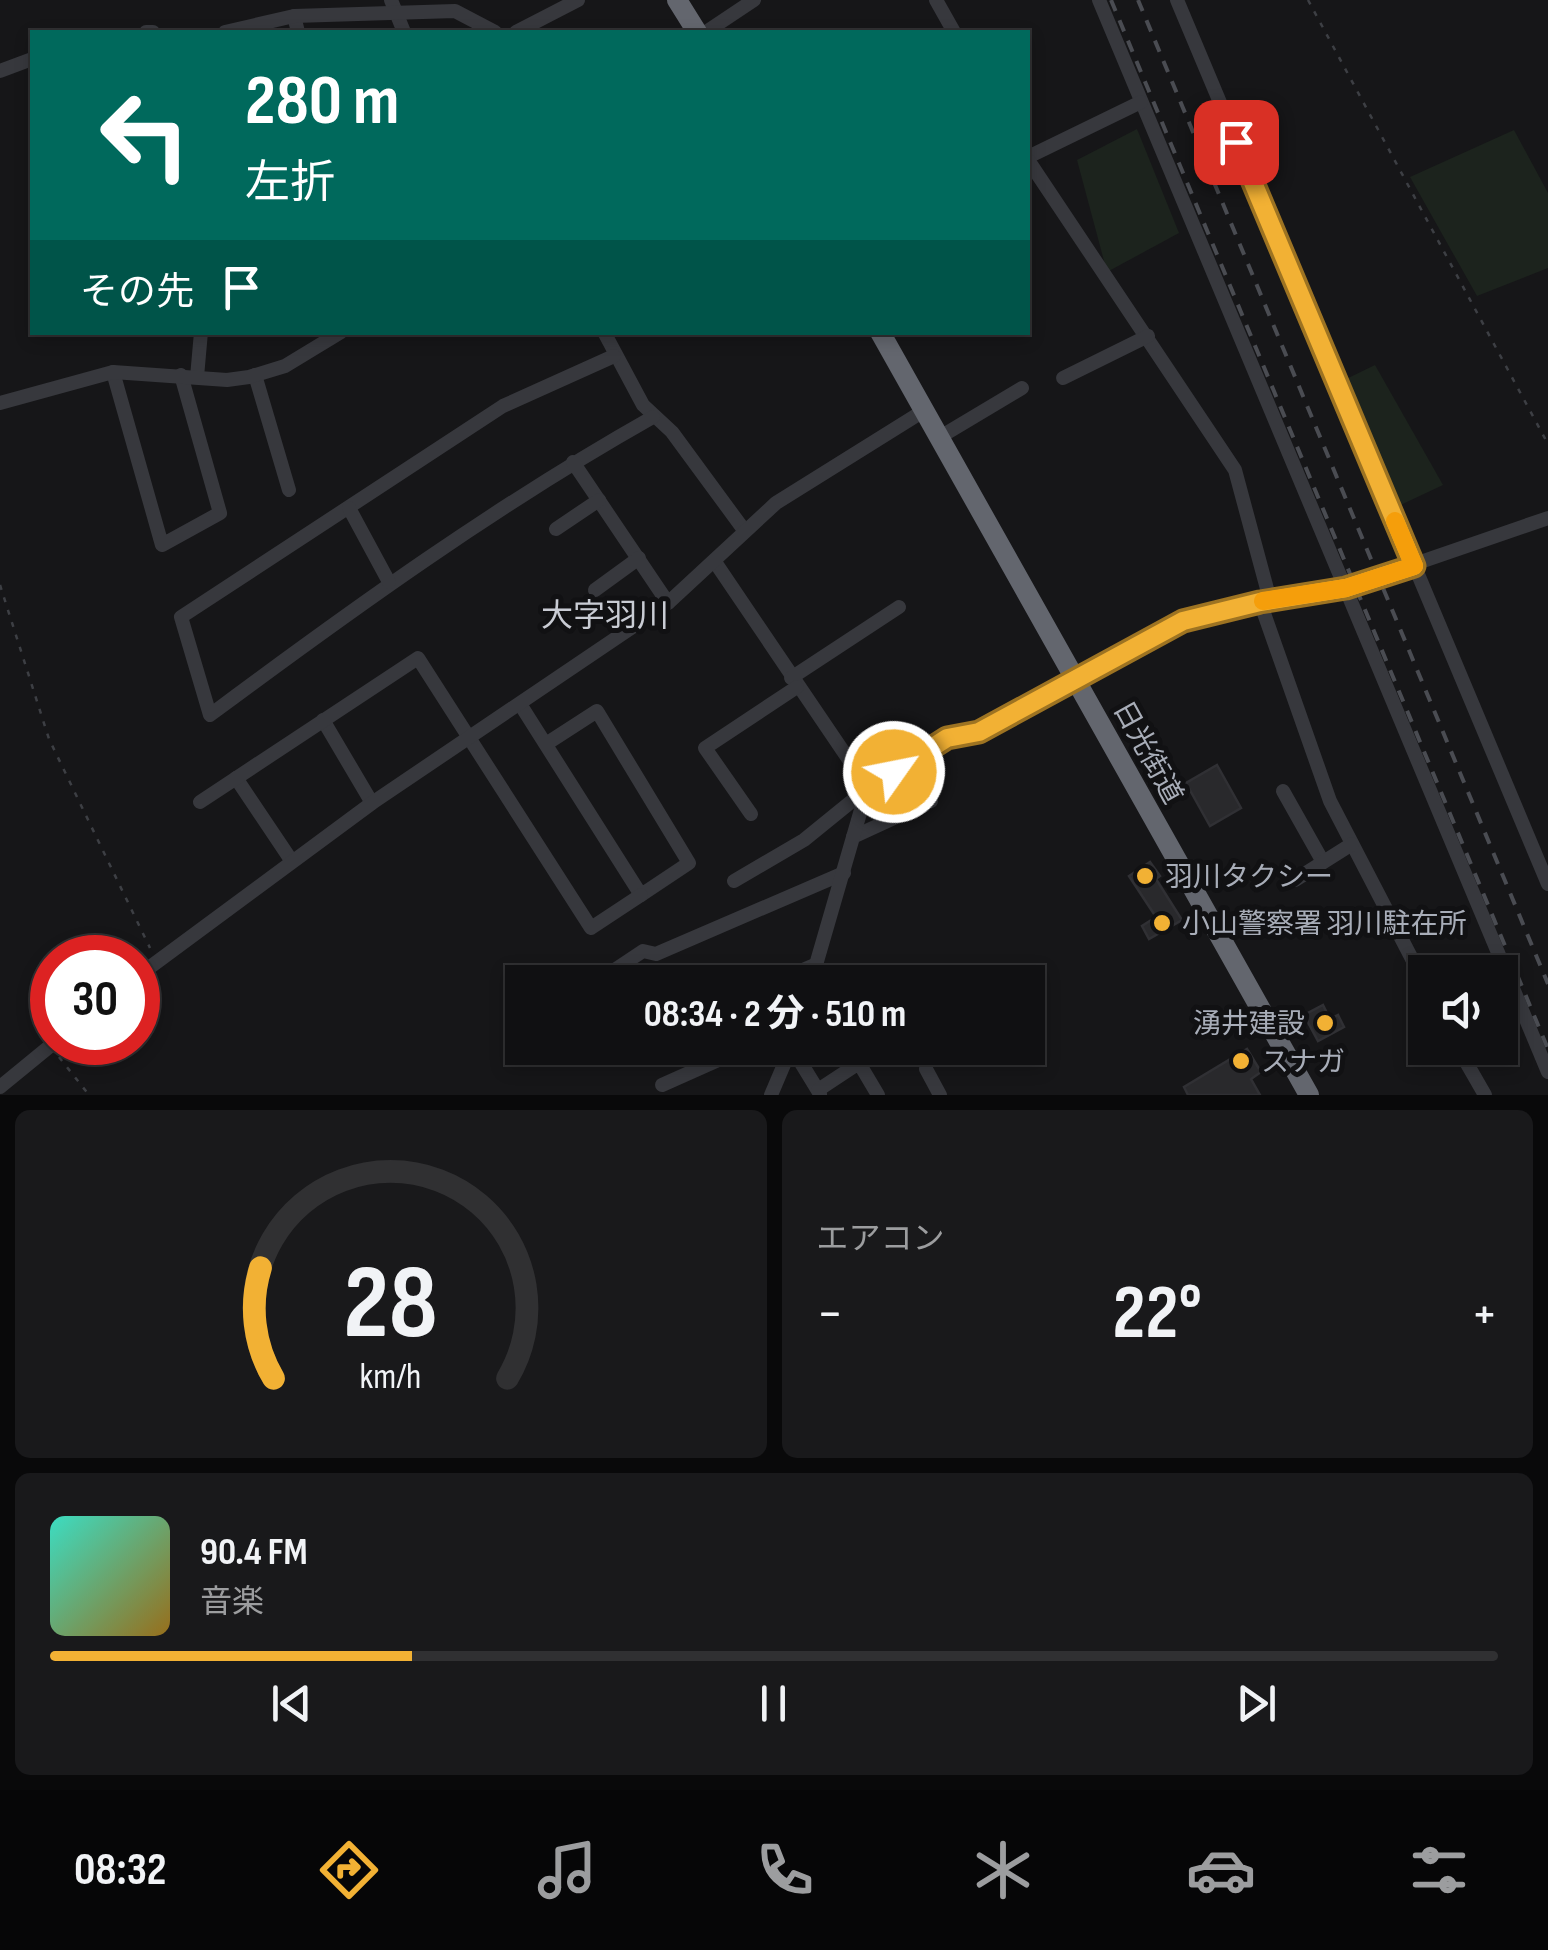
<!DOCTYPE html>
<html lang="ja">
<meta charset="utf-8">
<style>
body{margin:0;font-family:"Sofia Sans Condensed","Noto Sans JP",sans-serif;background:#19191b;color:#f1f3f6;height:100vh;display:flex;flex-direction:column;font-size:38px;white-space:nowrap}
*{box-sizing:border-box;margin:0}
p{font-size:32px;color:#9c9d9f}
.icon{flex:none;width:55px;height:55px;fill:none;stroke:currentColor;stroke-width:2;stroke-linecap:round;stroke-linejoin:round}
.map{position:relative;height:1095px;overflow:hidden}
.drawer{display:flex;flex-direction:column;gap:15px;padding:15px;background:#09090a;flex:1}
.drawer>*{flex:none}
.top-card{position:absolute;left:30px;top:30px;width:1000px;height:305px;border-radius:0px;box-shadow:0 5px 15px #0003,0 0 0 2px #303032;background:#00695c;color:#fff;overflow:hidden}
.buttons{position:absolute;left:1408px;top:955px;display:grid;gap:20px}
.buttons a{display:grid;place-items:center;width:110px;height:110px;border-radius:0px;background:#101012;box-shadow:0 5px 15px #0003,0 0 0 2px #303032;font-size:50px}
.speed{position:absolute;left:30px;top:935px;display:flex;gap:20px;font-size:50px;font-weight:700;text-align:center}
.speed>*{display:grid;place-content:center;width:130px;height:130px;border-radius:50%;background:#101012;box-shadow:0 5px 15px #0003,0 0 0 2px #303032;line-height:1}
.speed .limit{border:15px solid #d22;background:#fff;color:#111}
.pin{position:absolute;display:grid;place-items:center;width:85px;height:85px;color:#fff;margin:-42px;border-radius:20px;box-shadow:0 5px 15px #0006}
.me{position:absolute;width:110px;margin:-55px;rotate:57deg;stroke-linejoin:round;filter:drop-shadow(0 0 8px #0008)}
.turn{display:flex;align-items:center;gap:35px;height:210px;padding:0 50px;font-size:45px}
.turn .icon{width:130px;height:130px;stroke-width:2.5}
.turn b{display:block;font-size:70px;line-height:85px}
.then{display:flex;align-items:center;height:95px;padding:0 50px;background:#0003;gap:20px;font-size:38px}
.big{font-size:75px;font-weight:700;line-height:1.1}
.drawer .card{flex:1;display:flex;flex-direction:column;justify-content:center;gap:15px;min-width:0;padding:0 35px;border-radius:15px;background:#19191b}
.drawer .dial{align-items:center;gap:0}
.dial svg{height:260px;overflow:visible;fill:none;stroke:#303032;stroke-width:7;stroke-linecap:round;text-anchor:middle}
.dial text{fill:#f1f3f6;stroke:none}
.song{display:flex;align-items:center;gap:30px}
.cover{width:120px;height:120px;border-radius:15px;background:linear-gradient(135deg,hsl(170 70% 55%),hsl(40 70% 35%))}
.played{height:10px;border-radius:5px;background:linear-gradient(90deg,#f2b134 25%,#303032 25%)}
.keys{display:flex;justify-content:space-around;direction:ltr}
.heat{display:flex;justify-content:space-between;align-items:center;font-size:55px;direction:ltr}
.drawer .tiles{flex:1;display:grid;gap:15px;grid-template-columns:1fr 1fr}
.card:last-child{grid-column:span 2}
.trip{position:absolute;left:505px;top:965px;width:540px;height:100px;border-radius:0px;background:#101012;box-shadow:0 5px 15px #0003,0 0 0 2px #303032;font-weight:700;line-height:100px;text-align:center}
.dock{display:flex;height:160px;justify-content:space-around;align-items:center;background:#060607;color:#9c9d9f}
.dock .icon{width:70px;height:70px}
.dock .current{color:#f2b134}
.dock b{font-size:45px;color:#f1f3f6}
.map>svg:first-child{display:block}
.green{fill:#1c231d}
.building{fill:#29292c;stroke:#303034;stroke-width:2.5}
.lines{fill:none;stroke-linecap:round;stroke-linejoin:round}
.path{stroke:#3d3f44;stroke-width:2.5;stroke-dasharray:5 8;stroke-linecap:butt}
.minor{stroke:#37383d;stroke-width:14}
.highway{stroke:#63666e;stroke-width:20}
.rail{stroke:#4a4c52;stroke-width:4;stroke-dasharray:12 10;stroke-linecap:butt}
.route-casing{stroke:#9d7322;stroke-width:25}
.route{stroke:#f2b134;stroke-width:18}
.slow{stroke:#f59e0b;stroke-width:18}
.poi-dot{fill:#f2b134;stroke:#111113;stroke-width:4}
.labels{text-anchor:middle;stroke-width:10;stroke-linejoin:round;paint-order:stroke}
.street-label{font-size:28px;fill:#a8adb8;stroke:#111113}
.poi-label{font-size:28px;fill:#a8adb8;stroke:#111113;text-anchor:start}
.quarter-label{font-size:32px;fill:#c9ccd4;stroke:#111113}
</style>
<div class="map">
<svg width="1548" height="1095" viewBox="0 0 1548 1095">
<rect width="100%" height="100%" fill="#161618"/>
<g class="green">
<path d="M1137,129L1179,233L1107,272L1077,160Z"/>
<path d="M1514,130L1548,193V268L1477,296L1410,177Z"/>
<path d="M1375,365L1443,485L1392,509L1340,382Z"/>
</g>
<g class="building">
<path d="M1217,765L1241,808L1210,826L1186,783Z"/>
<path d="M1150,862L1160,876L1156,879L1182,920L1149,939L1142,926L1156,917L1129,876Z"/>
<path d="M1323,1005L1330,1019L1338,1015L1344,1027L1318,1041L1304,1015Z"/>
<path d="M1247,1049L1261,1072L1251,1079L1260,1095H1188L1184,1087Z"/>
</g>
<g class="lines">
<g class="path">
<path d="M1308,0L1548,444"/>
<path d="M0,585L49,739L150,948"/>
<path d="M59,1057L89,1095"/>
</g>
<g class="minor">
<path d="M391,0L404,32"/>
<path d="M936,0L954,32"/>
<path d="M1099,0L1548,1072"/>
<path d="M1177,0L1548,884"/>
<path d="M294,16L298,32"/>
<path d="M146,32H153"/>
<path d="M225,32L294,16L455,11L495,32"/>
<path d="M516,32L578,0"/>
<path d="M706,32L754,0"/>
<path d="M0,71L32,59"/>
<path d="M1028,157L1141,102"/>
<path d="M1028,160L1235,470L1270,600"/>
<path d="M604,332L643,405L672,432L744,530"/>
<path d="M614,356L503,406L181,617L210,715C354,608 497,505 653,417"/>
<path d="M113,372L162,545L220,513L181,375"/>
<path d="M255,375L289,490"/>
<path d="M197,377L201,332"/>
<path d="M1063,378L1148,336"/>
<path d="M0,403L113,372L227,380L249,377L285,366L341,332"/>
<path d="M940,437L1022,388"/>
<path d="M573,462L668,603"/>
<path d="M349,508L389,582"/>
<path d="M556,529L599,500"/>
<path d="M715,562L868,788"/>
<path d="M595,590L639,558"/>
<path d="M1260,602L1330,801L1425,984"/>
<path d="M791,678L899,607"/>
<path d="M520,704L641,895L689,863L597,711L546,744"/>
<path d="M323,720L372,803"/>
<path d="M236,778L291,860"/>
<path d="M1283,791L1323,862"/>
<path d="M200,802L418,658L591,928L641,895"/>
<path d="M751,814L705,748L797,687"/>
<path d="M853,837L931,801"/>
<path d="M1295,880L1352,844"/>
<path d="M734,881L804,840L868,788L947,738L979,732L1183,621L1260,602L1345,588L1548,518"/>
<path d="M616,969L643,951L656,954L844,873"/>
<path d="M138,976L372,803L668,603L776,503L925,410"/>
<path d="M775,982L817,964"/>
<path d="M811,982L867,789"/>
<path d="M792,1048L820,1094"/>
<path d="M1458,1048L1485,1095"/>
<path d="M926,1069L940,1095"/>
<path d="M662,1085L745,1048"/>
<path d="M0,1087L55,1042"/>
<path d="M818,1090L859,1063L878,1095"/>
<path d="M771,1095L791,1048"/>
</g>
<g class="highway">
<path d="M677,0L697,32"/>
<path d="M880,332L1309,1095"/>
</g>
<g class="rail">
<path d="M1111,0L1548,1049"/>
<path d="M1138,0L1548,984"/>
</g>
</g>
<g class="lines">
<g class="route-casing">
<path id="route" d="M894,772L947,738L979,732L1183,621L1260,602L1346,588L1414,566L1236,142"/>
</g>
<use href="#route" class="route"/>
<path class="slow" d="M1263,601L1346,588L1414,566L1395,521"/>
</g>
<g class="poi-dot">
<circle cx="1145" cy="876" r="10"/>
<circle cx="1162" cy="923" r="10"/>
<circle cx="1325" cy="1023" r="10"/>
<circle cx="1241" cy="1061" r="10"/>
</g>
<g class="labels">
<g class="street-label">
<text transform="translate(1149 752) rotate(61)" y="10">日光街道</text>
</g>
<g class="poi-label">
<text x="1165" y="886">羽川タクシー</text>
<text x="1182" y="933">小山警察署 羽川駐在所</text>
<text x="1305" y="1033" text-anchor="end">湧井建設</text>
<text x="1261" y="1071">スナガ</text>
</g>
<g class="quarter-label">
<text x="605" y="626">大字羽川</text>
</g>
</g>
</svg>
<div class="buttons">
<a><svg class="icon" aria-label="sound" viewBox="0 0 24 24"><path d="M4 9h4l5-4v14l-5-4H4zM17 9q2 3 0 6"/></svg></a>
</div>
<div class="speed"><div class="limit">30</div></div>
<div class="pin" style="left:1236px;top:142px;background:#d93025"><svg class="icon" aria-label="arrive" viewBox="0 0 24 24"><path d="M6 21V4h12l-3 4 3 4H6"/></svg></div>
<svg class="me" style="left:894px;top:772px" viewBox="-20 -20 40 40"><circle r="17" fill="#f2b134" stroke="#fff" stroke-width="3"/><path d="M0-11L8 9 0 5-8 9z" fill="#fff"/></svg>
<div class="trip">08:34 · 2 分 · 510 m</div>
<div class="top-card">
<div class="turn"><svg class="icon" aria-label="left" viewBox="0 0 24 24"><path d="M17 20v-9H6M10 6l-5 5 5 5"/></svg><div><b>280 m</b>左折</div></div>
<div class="then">その先<svg class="icon" aria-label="arrive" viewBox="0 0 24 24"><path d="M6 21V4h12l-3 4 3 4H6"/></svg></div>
</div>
</div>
<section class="drawer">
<div class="tiles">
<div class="card dial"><svg viewBox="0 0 100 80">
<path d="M14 69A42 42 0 1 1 86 69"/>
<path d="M14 69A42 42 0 0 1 10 35" stroke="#f2b134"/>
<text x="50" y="56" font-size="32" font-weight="700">28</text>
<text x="50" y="72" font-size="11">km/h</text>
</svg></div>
<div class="card"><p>エアコン</p>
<div class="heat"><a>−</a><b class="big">22°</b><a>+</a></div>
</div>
<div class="card">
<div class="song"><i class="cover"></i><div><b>90.4 FM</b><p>音楽</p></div></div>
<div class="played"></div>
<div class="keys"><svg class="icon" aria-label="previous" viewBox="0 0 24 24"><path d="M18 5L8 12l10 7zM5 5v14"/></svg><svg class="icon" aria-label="pause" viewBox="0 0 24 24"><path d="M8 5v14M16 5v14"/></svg><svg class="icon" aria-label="next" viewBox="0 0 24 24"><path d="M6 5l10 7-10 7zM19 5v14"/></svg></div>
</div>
</div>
</section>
<nav class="dock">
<b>08:32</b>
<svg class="icon current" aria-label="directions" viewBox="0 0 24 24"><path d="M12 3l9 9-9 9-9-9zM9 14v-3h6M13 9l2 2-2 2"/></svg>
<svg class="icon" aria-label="music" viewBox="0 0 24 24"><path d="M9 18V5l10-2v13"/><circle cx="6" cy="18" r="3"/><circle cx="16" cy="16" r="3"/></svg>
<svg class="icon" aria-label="phone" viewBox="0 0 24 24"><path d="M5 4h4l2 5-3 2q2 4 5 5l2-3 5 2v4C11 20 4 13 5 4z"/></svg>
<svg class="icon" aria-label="climate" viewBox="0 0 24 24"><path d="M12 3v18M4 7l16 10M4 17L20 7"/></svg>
<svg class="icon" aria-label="car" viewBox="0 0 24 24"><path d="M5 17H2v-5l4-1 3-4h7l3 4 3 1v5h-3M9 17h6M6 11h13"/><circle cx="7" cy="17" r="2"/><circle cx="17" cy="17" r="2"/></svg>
<svg class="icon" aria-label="filters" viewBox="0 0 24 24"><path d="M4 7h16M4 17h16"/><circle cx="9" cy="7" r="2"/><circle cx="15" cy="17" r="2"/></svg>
</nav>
